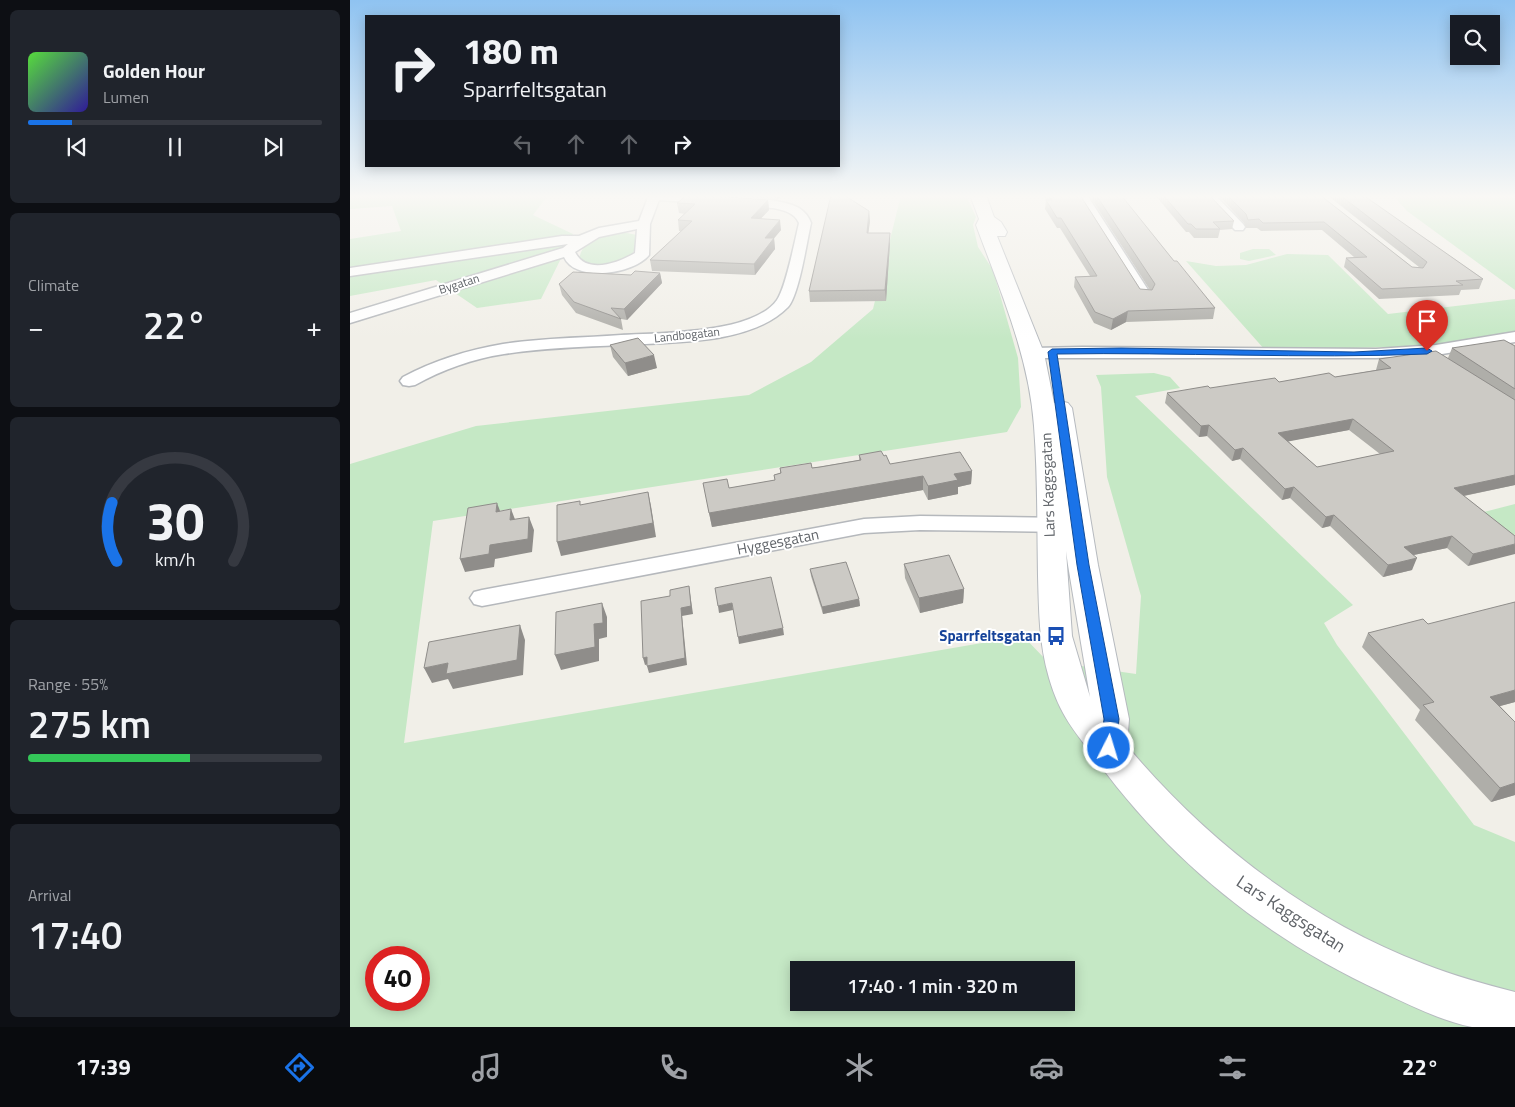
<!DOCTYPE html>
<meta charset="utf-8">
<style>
body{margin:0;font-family:"Titillium Web",sans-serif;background:#20242c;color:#f1f3f6;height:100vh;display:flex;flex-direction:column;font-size:19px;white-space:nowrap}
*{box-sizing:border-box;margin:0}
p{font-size:16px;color:#9ea1a6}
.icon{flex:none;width:28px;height:28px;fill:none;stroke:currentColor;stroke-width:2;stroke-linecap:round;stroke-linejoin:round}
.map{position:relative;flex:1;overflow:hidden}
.sheet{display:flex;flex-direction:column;gap:10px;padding:10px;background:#0d0f14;width:350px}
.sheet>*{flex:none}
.hud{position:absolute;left:15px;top:15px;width:475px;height:152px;border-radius:0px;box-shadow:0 2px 12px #0003;background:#171b24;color:#f1f3f6;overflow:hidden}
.buttons{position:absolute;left:1100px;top:15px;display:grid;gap:10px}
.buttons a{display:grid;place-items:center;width:50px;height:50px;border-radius:0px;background:#171b24;box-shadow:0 2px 12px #0003;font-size:25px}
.speed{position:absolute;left:15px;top:946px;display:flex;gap:10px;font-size:25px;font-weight:700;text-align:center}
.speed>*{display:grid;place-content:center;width:65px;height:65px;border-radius:50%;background:#171b24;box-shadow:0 2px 12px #0003;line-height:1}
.speed .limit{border:8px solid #d22;background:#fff;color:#111}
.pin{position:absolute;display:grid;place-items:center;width:42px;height:42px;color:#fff;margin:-51px -21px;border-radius:50% 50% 50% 0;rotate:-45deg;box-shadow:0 0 5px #0007}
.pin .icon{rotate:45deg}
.me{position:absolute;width:55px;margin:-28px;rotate:5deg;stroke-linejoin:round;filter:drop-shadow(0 0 4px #0008)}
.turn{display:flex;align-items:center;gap:18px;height:105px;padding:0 15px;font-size:22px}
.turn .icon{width:65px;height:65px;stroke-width:2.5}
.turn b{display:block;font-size:35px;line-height:42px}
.lanes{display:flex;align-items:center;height:48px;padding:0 15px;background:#0003;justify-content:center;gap:25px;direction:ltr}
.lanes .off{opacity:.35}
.big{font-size:38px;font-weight:600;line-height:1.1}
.sheet .tile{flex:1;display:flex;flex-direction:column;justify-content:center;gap:8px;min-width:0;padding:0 18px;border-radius:8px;background:#20242c}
.sheet .dial{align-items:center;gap:0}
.dial svg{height:130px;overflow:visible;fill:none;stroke:#363941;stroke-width:7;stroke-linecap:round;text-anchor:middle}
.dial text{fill:#f1f3f6;stroke:none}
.song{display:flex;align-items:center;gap:15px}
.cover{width:60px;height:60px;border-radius:8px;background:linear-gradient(135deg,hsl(110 70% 55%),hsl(250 70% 35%))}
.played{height:5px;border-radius:2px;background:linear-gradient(90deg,#1a73e8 15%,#363941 15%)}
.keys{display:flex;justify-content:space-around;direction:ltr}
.heat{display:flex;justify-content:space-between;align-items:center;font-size:28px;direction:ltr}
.charge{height:8px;border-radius:4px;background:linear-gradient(90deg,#34c759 55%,#363941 0)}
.trip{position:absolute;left:440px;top:961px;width:285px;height:50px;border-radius:0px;background:#171b24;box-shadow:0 2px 12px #0003;font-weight:600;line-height:50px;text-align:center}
.tab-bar{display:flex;height:80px;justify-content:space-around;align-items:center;background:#090b0e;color:#9ea1a6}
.tab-bar .icon{width:35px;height:35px}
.tab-bar .current{color:#1a73e8}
.tab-bar b{font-size:22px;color:#f1f3f6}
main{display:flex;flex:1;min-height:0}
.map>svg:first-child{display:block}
.green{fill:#c5e8c5;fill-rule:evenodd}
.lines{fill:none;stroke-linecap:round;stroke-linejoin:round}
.street-casing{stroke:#b5b8bc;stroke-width:3}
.secondary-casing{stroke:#b6babf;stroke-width:2}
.street{fill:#fff;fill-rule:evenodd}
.secondary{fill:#fff;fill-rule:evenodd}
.wall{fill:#afaea9;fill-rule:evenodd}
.shaded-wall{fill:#8f8d8a}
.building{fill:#cccac5;stroke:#8f8d8a;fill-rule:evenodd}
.route{fill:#1a73e8;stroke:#114b97}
.labels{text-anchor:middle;stroke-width:4;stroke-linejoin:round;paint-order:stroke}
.far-street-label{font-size:12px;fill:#5f6368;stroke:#fff}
.street-label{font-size:15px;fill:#5f6368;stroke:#fff}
.transit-label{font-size:15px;font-weight:bold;fill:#164399;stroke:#fff;text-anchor:end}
.near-street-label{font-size:18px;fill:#5f6368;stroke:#fff}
</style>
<main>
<section class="sheet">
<div class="tile">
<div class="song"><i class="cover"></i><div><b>Golden Hour</b><p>Lumen</p></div></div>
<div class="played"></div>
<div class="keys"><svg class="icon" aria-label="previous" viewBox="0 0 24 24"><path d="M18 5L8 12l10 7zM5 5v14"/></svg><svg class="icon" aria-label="pause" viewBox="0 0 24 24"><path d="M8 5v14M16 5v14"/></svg><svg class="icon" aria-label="next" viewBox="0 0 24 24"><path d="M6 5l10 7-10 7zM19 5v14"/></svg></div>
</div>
<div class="tile"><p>Climate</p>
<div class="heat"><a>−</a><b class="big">22°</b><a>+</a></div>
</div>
<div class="tile dial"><svg viewBox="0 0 100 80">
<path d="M14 69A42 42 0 1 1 86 69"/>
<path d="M14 69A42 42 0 0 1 11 33" stroke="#1a73e8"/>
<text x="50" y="56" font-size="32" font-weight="700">30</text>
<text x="50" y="72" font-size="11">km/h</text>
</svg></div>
<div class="tile"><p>Range · 55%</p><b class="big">275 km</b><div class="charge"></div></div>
<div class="tile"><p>Arrival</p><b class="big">17:40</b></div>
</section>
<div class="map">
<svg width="1165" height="1027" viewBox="0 0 1165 1027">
<rect width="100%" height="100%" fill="#f1efe8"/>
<g class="green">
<path d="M0,195H198L183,215L223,234L191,299L127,308L86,280L0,296V239L51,231L42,206L0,209Z"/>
<path d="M551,195H616L626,217L623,225L628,247L643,270L668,358L671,407L657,432L83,521L54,743L673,636L697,661L786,674L791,596L757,477L751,387L746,375L804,373L820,377L830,388L785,396L1003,605L974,623L987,645L1124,825L1165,842V1027H0V464L126,426L399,395L461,362L523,309ZM26,958H69V1000H26ZM449,970H716V1002H449Z"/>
<path d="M1043,195H1165V290L1057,211Z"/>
<path d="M272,232L287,235C286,240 286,247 284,251C277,266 241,268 229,259C234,236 252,236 272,232Z"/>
<path d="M903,249H919L926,255L899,261L890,259V253Z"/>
<path d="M937,254L978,255L1038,314L1165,299V331L1081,346L915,350L836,261L866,266L896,265Z"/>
<path d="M1165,504V535L1160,534L1134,512Z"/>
</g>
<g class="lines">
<g class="street-casing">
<g id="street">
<path d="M299,195C332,195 423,193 449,208C455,212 459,217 461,223C457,241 449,295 438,307C401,345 321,342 271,345C232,347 193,348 154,354C122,359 94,369 65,385L59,386L53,385L50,381L53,377C85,360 118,350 153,344C192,338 232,338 271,335C309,333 403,334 427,300C436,287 445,240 449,223C444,212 433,210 423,208L309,200L300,224L299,255C284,274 225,283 214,257L0,323V313L213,248L218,244L0,276V268L212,236H229L249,228L289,221ZM287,229L285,253C268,263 236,275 225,252L249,237Z"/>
<path d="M725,195H737L802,296L800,299H790Z"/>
<path d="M852,195H865L893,224L895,227L893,230H885Z"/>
<path d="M1165,332V342L1086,355L1026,358H683L677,356L675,353L677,350L683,348L732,347L1026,349L1086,345Z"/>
<path d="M570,516L715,518L723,520L726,525L723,530L715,532L570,530L514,533L132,606L124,604L120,598L124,592L132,590L514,519Z"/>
</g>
</g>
<g class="secondary-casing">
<path id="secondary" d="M620,195H636L644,217L651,222L657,232L655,236H647L694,353L704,403L710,401L718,403L722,408L748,565L779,719L777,746C857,841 957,919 1074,964C1104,976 1134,984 1165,992V1027C1151,1027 1135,1027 1122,1027C1091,1021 1060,1005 1032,992C917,939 821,862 747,761C724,730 710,716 699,678C689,644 689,611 688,576C687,526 688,476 684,426C679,356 650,290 626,225L629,219ZM716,551L718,565L740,697L722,636Z"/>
</g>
<use href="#street" class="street"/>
<use href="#secondary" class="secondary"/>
</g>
<g class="wall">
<path d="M392,195H432L428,199Z"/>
<path d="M693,195H730L790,289L800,290L739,195H771L824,261L865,308L863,319L776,322L761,330L744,323L724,287L725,277L740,276L710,228H707L695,209L696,200Z"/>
<path d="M805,195H859L884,221L882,229L870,230L868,238H844L839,232H836Z"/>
<path d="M868,195H970L1062,267H1069L977,195H1023L1014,196L1133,279L1129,289L1111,290L1109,295L1029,299L994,267L996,258L1004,257L972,230L911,231L907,228H896L894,223Z"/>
<path d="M418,200L419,210L411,218L431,230L424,238L425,249L405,275L302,271L300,260L332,231H329L328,220L335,214L329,213L327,203Z"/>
<path d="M519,211L520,221L518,233L540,243L536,301L460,302L459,291Z"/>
<path d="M310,273L312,283L277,320L271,319L273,330L226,313L212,295L209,284L281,275Z"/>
<path d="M260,345L307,368L278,376L263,357Z"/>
<path d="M1165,346V485L1114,496L1165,536L1118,566L1097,548L1064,555L1062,570L1033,577L980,526L972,528L940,498L932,500L890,459L882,461L857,436L849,437L815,403L817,393L929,382L985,377L1026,370L1029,359L1098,358L1102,348ZM999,430L1030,454L967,467L938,441Z"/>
<path d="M509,455L534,456L540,464L622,471L621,484L608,487V494L578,500L573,490L362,527L353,483L379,488L425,480L424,475L430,473V468H462L509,460Z"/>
<path d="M554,564L614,589L613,603L570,613L555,578Z"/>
<path d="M460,569L509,599L510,606L473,614L461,576Z"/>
<path d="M1078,624L1165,702L1150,706L1165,722V795L1141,802L1065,720L1070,710L1012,647L1018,633Z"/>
</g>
<g class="shaded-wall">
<path d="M427,195H432L428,199Z"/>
<path d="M418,200L419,210L402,228L401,218Z"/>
<path d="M519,211L520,221L517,243V233Z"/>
<path d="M430,220L431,230L416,248L415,238Z"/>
<path d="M540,233V243L536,301L535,290Z"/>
<path d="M424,238L425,249L405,275L404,264Z"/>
<path d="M310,273L312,283L277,320L274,309Z"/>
<path d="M778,311L776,322L761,330L763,319Z"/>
<path d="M304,355L307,368L278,376L275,363Z"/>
<path d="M1003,419L999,430L925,444L928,433Z"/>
<path d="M859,425L857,436L849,437L851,426Z"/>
<path d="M893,448L890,459L882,461L885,450Z"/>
<path d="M622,471L621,484L608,487V494L578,500V486L604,474Z"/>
<path d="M1165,475V485L1098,499L1104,488Z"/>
<path d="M573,476V490L362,527L359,513Z"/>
<path d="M944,487L940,498L932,500L935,489Z"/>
<path d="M298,492L301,506L306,537L211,556L207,542Z"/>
<path d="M147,503L152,516L146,512Z"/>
<path d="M161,509L166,522L160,520Z"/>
<path d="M984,515L980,526L972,528L976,517Z"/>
<path d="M179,517L184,530L182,552L145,559L144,567L115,572L110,559Z"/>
<path d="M1102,536L1097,548L1049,558L1054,547Z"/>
<path d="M1165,544V554L1118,566L1123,554Z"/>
<path d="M1067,558L1062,570L1033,577L1038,565Z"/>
<path d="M339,586L343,614L332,616L337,665L299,673L297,666Z"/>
<path d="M614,589L613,603L570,613L569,598Z"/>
<path d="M509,599L510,606L473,614L472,607Z"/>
<path d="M252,603L257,617V637L249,639V661L211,670L205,655Z"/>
<path d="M382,603L383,610L369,613L368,606Z"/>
<path d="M170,625L175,640L173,675L103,689L98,679L82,683L74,668L98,663Z"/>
<path d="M433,628L434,635L389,644L388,637Z"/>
<path d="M297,657L299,664L295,665L293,658Z"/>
<path d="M1165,690V702L1132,711L1140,697Z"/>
<path d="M1165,783V795L1141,802L1150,788Z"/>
</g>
<g class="building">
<path d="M337,195H351L418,200L401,218L430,220L415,238H424L404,264L300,260L342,221L328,220L345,204L327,203Z"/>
<path d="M481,195H494L519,211L517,233H540L535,290L459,291Z"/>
<path d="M699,195H730L790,289L802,290L805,284L746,195H771L824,261H827L865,308L778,311L763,319L745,312L725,277L747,276L711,218H707L696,200H702Z"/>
<path d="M813,195H859L884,221L863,222L870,229H846L841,224H838Z"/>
<path d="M877,195H970L1062,267L1073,268L1077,262L990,195H1013L1133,279L1106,281L1113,285L1032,289L996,258L1017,257L974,222L913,223L909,219L898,220L896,214Z"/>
<path d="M285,271L310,273L274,309L261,308L271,319L224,302L209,284L223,272L281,275Z"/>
<path d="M288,338L304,355L275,363L260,345Z"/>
<path d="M1154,340L1165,346V389L1102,348Z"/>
<path d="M1086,351L1165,400V475L1104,488L1165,536V544L1123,554L1102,536L1054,547L1067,558L1038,565L984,515L976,517L944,487L935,489L893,448L885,450L859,425L851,426L817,393L858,386L860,388L925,378L929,382L979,373L985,377L1041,368L1029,359ZM1003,419L1044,451L967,467L928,433Z"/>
<path d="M531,451L534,456L536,455L540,464L610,452L622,471L604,474L608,480L578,486L573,476L359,513L353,483L377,479L379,488L425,480L424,475L431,473L430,468L461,463L462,468L470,467L511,460L509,455Z"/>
<path d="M298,492L303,523L207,542V505L230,501V505Z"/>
<path d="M147,503L146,512L161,509L160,520L179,517L178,539L140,545L139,554L110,559L118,508Z"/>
<path d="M599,555L614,589L569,598L554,564Z"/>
<path d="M496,562L509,599L472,607L460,569Z"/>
<path d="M421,577L433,628L388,637L382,603L368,606L365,588Z"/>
<path d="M339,586L341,606L331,608L335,658L297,666V657L293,658L291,601L320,596V590Z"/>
<path d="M1165,602V690L1140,697L1165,722V783L1150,788L1073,705L1084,702L1018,633L1073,619L1078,624Z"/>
<path d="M252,603L253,623L244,624L245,647L205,655L206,612Z"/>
<path d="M170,625L167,660L96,674L98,663L74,668L79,642Z"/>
</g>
<linearGradient id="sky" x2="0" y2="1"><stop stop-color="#8fc3f1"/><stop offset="0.58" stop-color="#f9f8f5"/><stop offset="1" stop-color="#f9f8f5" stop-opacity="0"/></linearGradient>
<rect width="1165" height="339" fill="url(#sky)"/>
<path class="route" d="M771,348L1004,352L1077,348L1082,351L1077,354C954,359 830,352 707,354L739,565L769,719L766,748L764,752L759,754L753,752L751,748L754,719L727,565L698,352L702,349Z"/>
<defs>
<g id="bus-bare" transform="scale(1.5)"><path d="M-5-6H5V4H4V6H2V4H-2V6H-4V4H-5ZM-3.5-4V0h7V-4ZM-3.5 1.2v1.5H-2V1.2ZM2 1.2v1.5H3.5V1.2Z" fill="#1a4fb4" stroke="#fff" stroke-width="2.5" paint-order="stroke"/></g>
</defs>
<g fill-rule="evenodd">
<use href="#bus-bare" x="706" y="636"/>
</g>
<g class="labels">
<g class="far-street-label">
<text transform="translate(109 284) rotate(-17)" y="4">Bygatan</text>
<text transform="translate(337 335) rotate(-6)" y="4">Landbogatan</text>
</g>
<g class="street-label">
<text transform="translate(698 485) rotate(-92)" y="5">Lars Kaggsgatan</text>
<text transform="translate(428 542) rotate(-11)" y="5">Hyggesgatan</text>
</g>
<g class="transit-label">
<text x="691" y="641">Sparrfeltsgatan</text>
</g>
<g class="near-street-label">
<text transform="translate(941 914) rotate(33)" y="6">Lars Kaggsgatan</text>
</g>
</g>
</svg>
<div class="buttons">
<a><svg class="icon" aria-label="search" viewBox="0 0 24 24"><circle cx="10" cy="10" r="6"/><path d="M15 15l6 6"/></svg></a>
</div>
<div class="speed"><div class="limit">40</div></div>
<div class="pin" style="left:1077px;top:351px;background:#d93025"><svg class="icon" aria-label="arrive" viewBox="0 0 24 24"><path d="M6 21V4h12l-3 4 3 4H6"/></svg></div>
<svg class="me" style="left:759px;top:748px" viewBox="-20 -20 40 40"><circle r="17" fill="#1a73e8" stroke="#fff" stroke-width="3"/><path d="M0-11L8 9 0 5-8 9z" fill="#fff"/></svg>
<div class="trip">17:40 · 1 min · 320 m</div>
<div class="hud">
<div class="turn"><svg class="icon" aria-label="right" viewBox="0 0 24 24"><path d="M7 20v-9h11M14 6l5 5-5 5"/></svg><div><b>180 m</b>Sparrfeltsgatan</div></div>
<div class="lanes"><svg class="icon off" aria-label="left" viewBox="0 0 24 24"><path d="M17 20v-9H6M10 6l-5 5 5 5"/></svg><svg class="icon off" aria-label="ahead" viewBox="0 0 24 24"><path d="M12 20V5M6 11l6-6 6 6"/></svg><svg class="icon off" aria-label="ahead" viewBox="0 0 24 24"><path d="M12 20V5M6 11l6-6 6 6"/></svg><svg class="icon" aria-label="right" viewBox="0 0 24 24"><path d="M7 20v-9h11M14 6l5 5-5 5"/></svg></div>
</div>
</div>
</main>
<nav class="tab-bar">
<b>17:39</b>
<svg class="icon current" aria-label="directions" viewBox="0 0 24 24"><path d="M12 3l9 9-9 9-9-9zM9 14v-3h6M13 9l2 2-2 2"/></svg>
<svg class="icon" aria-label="music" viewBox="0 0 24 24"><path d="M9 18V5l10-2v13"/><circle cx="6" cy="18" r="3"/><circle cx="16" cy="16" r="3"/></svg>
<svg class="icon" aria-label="phone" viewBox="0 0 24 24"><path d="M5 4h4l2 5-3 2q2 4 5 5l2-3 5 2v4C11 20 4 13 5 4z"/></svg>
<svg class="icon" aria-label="climate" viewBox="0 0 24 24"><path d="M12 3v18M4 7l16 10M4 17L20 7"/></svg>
<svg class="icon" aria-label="car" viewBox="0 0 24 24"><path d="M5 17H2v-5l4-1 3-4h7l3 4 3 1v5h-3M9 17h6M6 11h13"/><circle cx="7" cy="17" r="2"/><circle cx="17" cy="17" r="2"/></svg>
<svg class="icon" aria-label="filters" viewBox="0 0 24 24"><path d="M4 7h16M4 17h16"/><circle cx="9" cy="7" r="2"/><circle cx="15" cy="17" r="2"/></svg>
<b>22°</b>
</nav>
